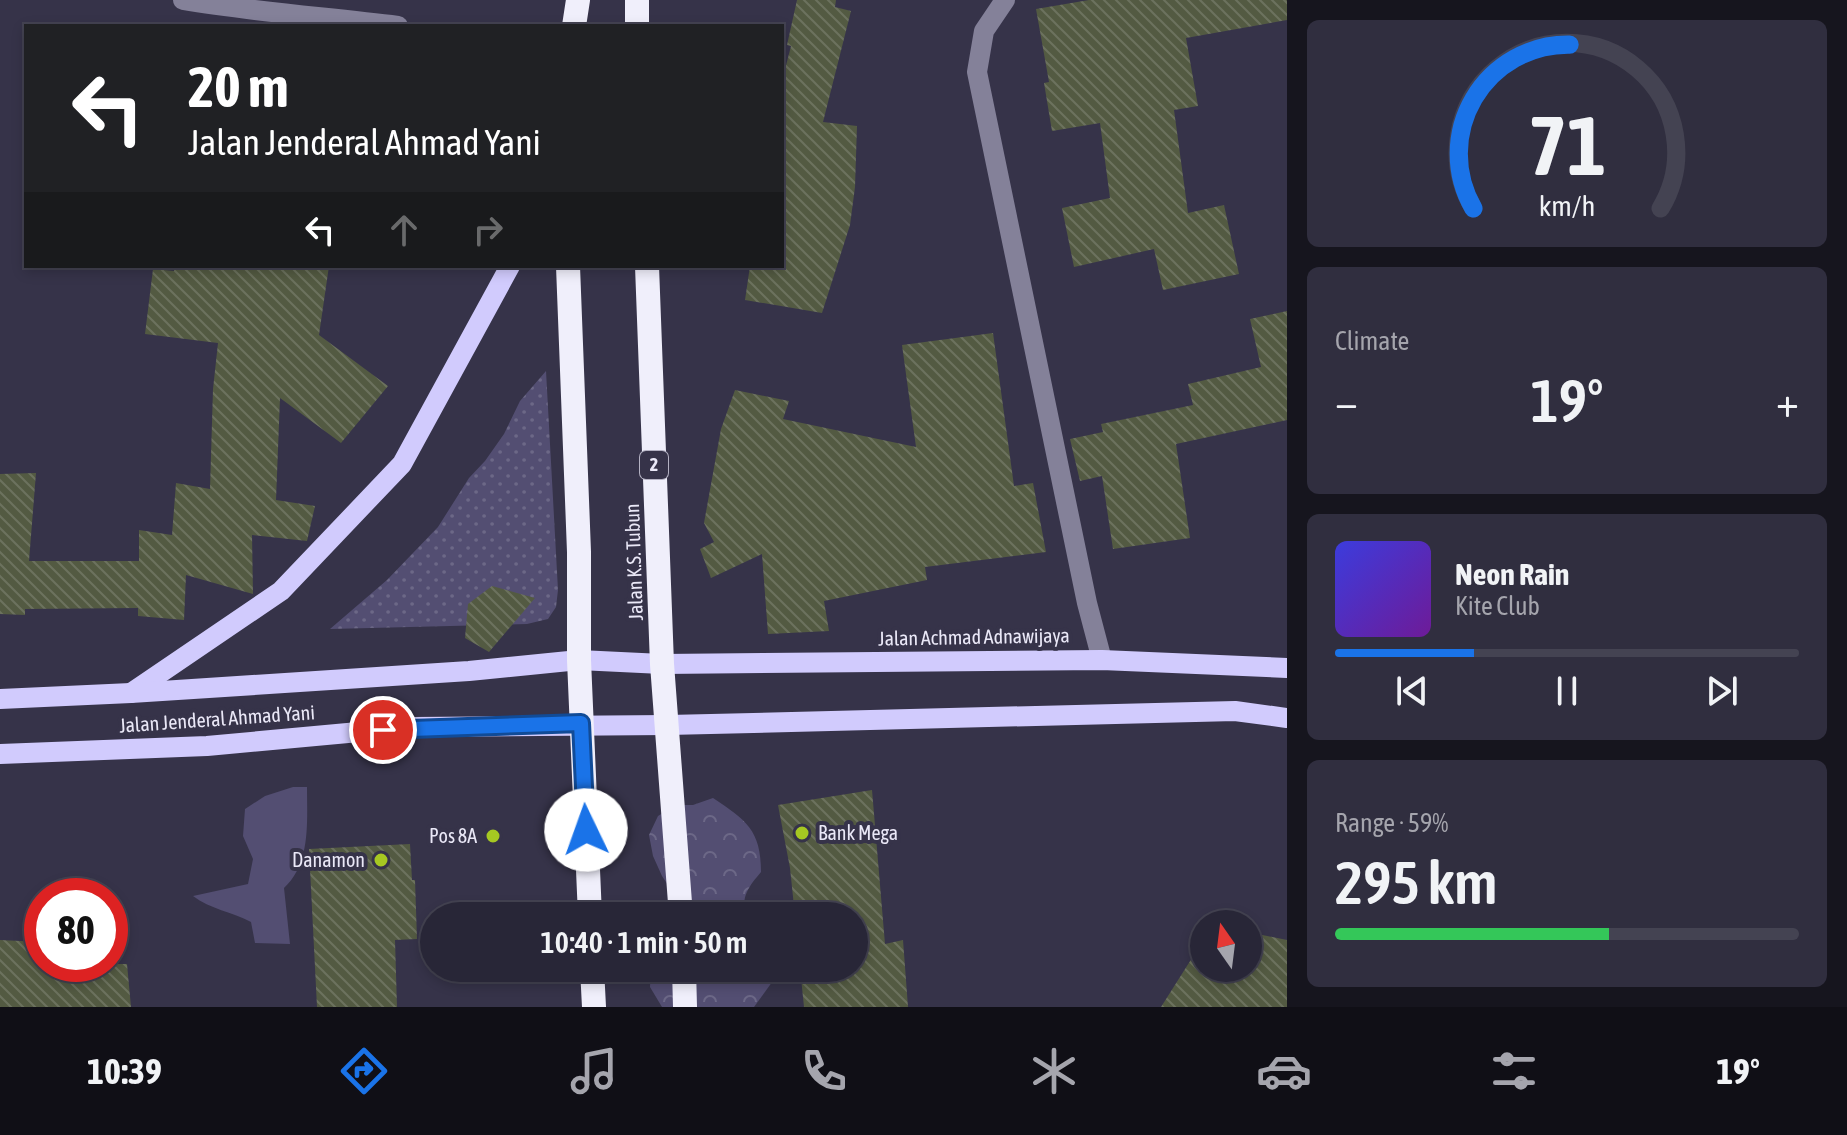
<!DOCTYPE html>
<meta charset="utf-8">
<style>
body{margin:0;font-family:"Asap Condensed",sans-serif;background:#302e3f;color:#f1f3f6;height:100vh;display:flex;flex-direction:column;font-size:30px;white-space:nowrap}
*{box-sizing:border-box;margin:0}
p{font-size:26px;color:#a5a5ad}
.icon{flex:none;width:44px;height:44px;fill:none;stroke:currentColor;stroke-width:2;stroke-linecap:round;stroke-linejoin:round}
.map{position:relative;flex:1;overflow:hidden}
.details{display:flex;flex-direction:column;gap:20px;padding:20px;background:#16151e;width:560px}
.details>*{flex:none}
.top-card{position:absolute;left:24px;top:24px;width:760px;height:244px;border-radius:0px;box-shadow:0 4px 12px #0003,0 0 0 2px #444352;background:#202124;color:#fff;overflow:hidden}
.needle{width:52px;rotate:346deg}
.tools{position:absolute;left:1190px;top:910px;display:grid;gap:16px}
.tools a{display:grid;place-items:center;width:72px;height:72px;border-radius:50%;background:#282637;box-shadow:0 4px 12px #0003,0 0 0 2px #444352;font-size:40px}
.speed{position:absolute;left:24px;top:878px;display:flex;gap:16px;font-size:40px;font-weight:700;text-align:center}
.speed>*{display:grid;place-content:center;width:104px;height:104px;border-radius:50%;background:#282637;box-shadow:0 4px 12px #0003,0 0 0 2px #444352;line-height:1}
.speed .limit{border:12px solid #d22;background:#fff;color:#111}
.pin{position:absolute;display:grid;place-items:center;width:68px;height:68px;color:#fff;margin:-34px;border:4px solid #fff;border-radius:50%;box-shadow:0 2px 8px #0007}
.me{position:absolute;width:88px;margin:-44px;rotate:357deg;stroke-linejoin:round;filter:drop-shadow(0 0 6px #0008)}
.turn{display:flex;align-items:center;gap:28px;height:168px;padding:0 32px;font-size:36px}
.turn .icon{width:104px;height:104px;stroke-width:2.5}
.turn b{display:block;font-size:56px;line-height:68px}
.lanes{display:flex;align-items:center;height:76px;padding:0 32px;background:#0003;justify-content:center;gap:40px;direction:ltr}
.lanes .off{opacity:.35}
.big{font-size:60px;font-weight:600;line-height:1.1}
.details .card{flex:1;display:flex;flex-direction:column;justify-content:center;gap:12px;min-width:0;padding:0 28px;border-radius:12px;background:#302e3f}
.details .dial{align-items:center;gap:0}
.dial svg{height:208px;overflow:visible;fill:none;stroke:#444352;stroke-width:7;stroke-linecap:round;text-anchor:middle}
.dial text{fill:#f1f3f6;stroke:none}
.song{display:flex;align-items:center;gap:24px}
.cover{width:96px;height:96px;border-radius:12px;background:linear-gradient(135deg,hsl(240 70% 55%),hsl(280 70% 35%))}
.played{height:8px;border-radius:4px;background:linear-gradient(90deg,#1a73e8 30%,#444352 30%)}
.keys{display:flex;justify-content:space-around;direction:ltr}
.heat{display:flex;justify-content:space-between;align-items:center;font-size:44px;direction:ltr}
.charge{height:12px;border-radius:6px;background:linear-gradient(90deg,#34c759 59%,#444352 0)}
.trip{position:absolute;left:420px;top:902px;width:448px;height:80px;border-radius:40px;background:#282637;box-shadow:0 4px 12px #0003,0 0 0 2px #444352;font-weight:600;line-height:80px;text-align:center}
.tab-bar{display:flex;height:128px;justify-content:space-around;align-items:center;background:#100f16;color:#a5a5ad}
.tab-bar .icon{width:56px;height:56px}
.tab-bar .on{color:#1a73e8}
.tab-bar b{font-size:36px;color:#f1f3f6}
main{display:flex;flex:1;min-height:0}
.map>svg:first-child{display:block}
.green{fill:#534e72}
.forest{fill:url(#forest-crowns)}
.park{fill:url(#park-dots)}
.building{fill:url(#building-back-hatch)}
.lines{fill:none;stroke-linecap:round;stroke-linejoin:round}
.minor{stroke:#848199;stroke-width:20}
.major{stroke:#d1cbfd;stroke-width:20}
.highway{stroke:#f0effb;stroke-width:24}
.route-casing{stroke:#114b97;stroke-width:20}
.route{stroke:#1a73e8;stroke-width:14}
.poi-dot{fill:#a6c822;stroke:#363349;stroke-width:3}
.labels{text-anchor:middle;stroke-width:8;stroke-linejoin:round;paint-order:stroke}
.shield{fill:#363349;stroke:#b4b2c3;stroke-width:2}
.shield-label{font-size:18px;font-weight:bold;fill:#eae8f7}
.street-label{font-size:20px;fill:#eae8f7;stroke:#363349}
.poi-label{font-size:20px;fill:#eae8f7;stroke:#363349;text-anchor:end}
</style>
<main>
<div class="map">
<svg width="1287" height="1007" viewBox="0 0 1287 1007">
<defs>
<pattern id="forest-crowns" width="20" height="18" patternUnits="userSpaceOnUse" patternTransform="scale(2)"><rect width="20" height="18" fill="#534e72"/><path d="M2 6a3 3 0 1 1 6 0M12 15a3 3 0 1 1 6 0" fill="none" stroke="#6c6887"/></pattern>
<pattern id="park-dots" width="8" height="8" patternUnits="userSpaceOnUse" patternTransform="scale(2)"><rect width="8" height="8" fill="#534e72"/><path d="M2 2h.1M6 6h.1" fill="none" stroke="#6c6887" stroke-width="1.8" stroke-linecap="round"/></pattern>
<pattern id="building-back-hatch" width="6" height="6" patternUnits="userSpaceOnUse" patternTransform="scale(2)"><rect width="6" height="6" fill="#535a42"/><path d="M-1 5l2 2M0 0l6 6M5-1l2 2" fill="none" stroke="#6c725e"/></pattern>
</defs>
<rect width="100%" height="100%" fill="#363349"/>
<path class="green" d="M293,787H307C307,822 311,863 284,888L290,944L255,943L251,922C232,912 210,909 193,896L248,884L253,859L243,836L245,809L265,796Z"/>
<g class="forest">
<path d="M713,798C746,820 761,830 761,872C750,885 739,898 747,916H683L674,894L662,876L653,856L649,835L658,816L676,805H693Z"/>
<path d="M651,968H777L775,978L754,1007H662L650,987Z"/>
</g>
<path class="park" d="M546,371L558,590L556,607L548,619L527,624L330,629L387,580L438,527L469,478L485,461L504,434L520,401Z"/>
<g class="building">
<path d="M797,0H836L835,7L851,11L823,122L857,126L855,187L850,225L822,313L745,300L750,266H782V81L791,46L787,45Z"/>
<path d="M1089,0H1287V20L1186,38L1198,106L1174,110L1188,213L1224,205L1239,274L1163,290L1154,249L1074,267L1062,208L1110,198L1100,123L1052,131L1044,83L1049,82L1036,9Z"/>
<path d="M175,266H329L319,335L388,386L341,443L280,398L276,500L315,506L307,541L252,535L253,594L186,575L184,620L138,616V608L25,609V615L0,614V474L36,473L29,561H139V530L172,535L176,483L210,489L213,389L218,343L145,334L153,269L174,271Z"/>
<path d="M1287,311V420L1176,444L1190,538L1113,549L1102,476L1080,481L1070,439L1103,432L1101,424L1193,405L1188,384L1261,367L1250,319Z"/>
<path d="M993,333L1014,486L1033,483L1046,552L925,567L927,580L824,601L829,631L768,634L762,554L711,578L700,549L714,542L704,523L721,429L735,390L789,401L783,419L916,447L902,345Z"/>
<path d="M492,586L535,598L489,652L465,638L468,604Z"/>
<path d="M872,790L885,944L903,940L908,1007H804L800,968H854V916H795L790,868L778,805Z"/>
<path d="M410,844L412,880H415L417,939L395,940L397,1007H317L309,849Z"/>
<path d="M1248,932L1287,940V1007H1161L1204,939V968H1248Z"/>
<path d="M0,940L42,942V964H127L131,1007H0Z"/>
</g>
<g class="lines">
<g class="minor">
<path d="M183,0C254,12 326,17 398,26"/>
<path d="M1005,0L984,31L977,72L1087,603L1102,660"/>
</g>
<g class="major">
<path d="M131,693L281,591L402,464L510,266"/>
<path d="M0,699L131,693L469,671L579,660L662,664L1102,660L1287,668"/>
<path d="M0,754L207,746L413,727L668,725L1235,711L1287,718"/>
</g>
<g class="highway">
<path d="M574,26L578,0"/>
<path d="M637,26V0"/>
<path d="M568,266L579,552V660L590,916"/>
<path d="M647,266L662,664L681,916"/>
<path d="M592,968L594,1007"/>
<path d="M684,968L685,1007"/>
</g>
</g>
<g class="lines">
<g class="route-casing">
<path id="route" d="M383,730L581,723L586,830"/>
</g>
<use href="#route" class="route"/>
</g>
<g class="poi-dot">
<circle cx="802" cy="833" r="8"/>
<circle cx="493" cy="836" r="8"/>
<circle cx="381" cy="860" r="8"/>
</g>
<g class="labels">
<rect class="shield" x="640" y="451" width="28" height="28" rx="6"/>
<g class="shield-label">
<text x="654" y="471">2</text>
</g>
<g class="street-label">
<text transform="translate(634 562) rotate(-92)" y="7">Jalan K.S. Tubun</text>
<text transform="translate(974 637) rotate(-1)" y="7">Jalan Achmad Adnawijaya</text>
<text transform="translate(217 719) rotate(-4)" y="7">Jalan Jenderal Ahmad Yani</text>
</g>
<g class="poi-label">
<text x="818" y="840" text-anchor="start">Bank Mega</text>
<text x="477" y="843">Pos 8A</text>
<text x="365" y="867">Danamon</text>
</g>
</g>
</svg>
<div class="tools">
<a><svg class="needle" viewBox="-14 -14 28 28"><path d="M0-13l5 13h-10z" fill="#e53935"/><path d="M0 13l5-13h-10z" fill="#a5a5ad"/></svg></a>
</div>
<div class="speed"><div class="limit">80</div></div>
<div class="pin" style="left:383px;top:730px;background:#d93025"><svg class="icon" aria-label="arrive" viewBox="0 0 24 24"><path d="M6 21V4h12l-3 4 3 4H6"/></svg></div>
<svg class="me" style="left:586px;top:830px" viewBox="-20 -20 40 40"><circle r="19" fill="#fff"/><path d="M0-13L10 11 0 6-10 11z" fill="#1a73e8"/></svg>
<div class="trip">10:40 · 1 min · 50 m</div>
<div class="top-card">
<div class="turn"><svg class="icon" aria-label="left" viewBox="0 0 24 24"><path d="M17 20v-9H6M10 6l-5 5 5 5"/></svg><div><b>20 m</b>Jalan Jenderal Ahmad Yani</div></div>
<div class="lanes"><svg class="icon" aria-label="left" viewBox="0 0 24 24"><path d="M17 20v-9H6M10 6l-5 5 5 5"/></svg><svg class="icon off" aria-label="ahead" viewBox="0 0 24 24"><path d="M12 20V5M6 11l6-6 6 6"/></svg><svg class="icon off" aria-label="right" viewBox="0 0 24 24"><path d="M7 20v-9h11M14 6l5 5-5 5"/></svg></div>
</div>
</div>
<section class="details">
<div class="card dial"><svg viewBox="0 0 100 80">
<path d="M14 69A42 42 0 1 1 86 69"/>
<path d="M14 69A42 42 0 0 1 51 6" stroke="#1a73e8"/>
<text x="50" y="56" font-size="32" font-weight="700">71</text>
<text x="50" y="72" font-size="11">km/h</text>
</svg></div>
<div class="card"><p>Climate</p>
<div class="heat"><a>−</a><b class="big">19°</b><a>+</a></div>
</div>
<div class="card">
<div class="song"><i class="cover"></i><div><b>Neon Rain</b><p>Kite Club</p></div></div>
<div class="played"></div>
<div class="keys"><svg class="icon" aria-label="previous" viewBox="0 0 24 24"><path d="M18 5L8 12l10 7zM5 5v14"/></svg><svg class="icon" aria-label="pause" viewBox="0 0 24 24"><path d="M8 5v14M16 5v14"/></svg><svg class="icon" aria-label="next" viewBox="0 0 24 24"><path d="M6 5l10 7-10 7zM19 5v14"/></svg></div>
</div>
<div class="card"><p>Range · 59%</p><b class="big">295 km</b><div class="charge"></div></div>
</section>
</main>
<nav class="tab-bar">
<b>10:39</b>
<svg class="icon on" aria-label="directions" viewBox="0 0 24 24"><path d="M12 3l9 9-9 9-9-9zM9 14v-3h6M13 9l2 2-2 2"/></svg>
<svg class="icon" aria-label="music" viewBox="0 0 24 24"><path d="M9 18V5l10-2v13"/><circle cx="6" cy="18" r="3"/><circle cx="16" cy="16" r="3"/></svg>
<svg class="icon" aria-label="phone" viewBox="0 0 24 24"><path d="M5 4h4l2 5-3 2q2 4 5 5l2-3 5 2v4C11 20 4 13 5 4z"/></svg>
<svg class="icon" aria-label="climate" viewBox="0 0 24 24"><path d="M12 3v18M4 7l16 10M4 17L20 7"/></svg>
<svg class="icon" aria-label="car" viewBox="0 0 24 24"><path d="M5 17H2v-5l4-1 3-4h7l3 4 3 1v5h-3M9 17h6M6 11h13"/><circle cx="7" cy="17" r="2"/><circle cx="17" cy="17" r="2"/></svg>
<svg class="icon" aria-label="filters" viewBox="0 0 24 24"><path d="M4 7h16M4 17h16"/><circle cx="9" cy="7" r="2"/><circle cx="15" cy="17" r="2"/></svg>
<b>19°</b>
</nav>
